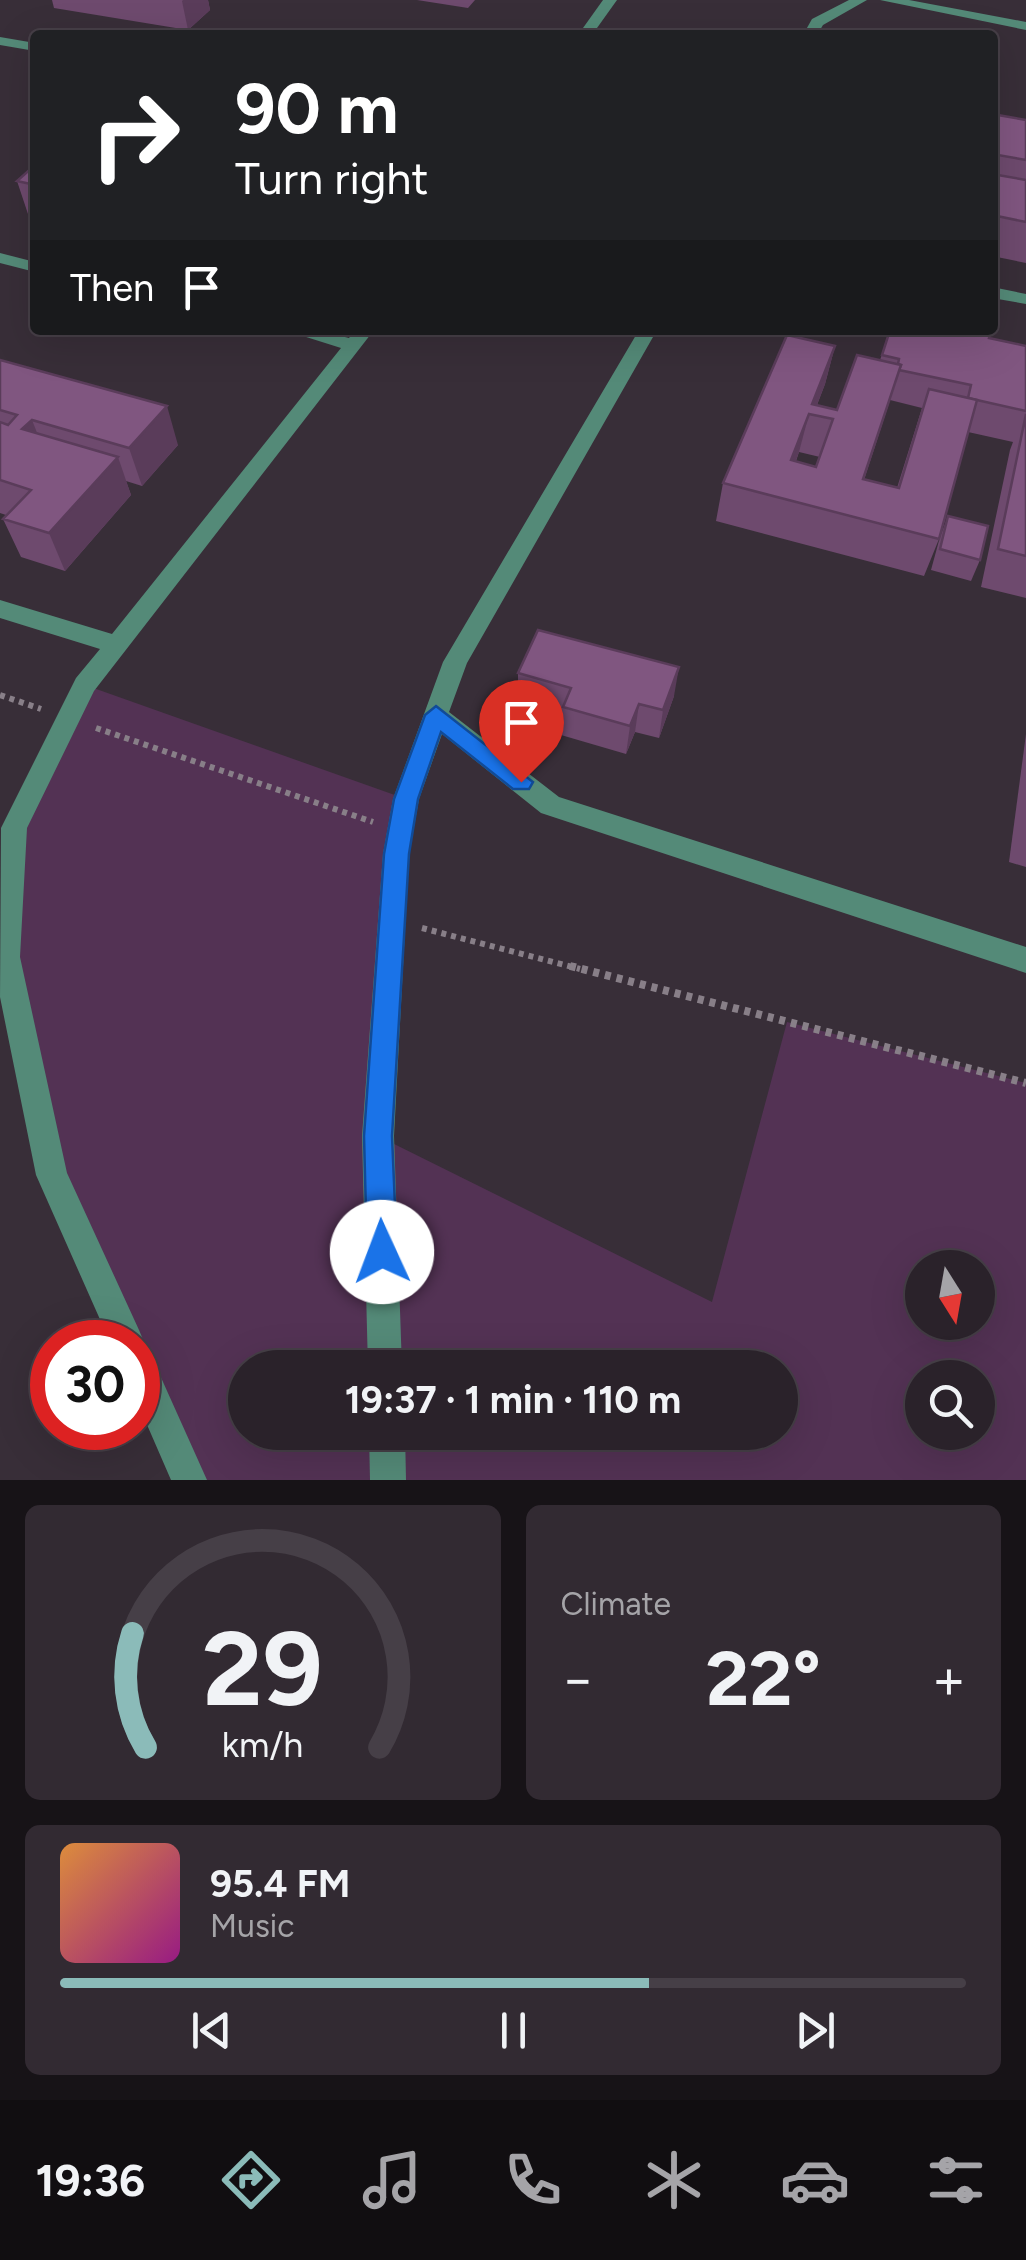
<!DOCTYPE html>
<meta charset="utf-8">
<style>
body{margin:0;font-family:Figtree,sans-serif;background:#322a32;color:#f1f3f6;height:100vh;display:flex;flex-direction:column;font-size:38px;white-space:nowrap}
*{box-sizing:border-box;margin:0}
p{font-size:32px;color:#a5a4a8}
.icon{flex:none;width:55px;height:55px;fill:none;stroke:currentColor;stroke-width:2;stroke-linecap:round;stroke-linejoin:round}
.map{position:relative;height:1480px;overflow:hidden}
.side{display:flex;flex-direction:column;gap:25px;padding:25px;background:#171317;flex:1}
.side>*{flex:none}
.top-card{position:absolute;left:30px;top:30px;width:968px;height:305px;border-radius:10px;box-shadow:0 10px 40px #0002,0 0 0 2px #463f47;background:#202124;color:#fff;overflow:hidden}
.needle{width:65px;rotate:169deg}
.controls{position:absolute;left:905px;top:1250px;display:grid;gap:20px}
.controls a{display:grid;place-items:center;width:90px;height:90px;border-radius:50%;background:#2a222a;box-shadow:0 10px 40px #0002,0 0 0 2px #463f47;font-size:50px}
.speed{position:absolute;left:30px;top:1320px;display:flex;gap:20px;font-size:50px;font-weight:700;text-align:center}
.speed>*{display:grid;place-content:center;width:130px;height:130px;border-radius:50%;background:#2a222a;box-shadow:0 10px 40px #0002,0 0 0 2px #463f47;line-height:1}
.speed .limit{border:15px solid #d22;background:#fff;color:#111}
.pin{position:absolute;display:grid;place-items:center;width:85px;height:85px;color:#fff;margin:-102px -42px;border-radius:50% 50% 50% 0;rotate:-45deg;box-shadow:0 0 10px #0007}
.pin .icon{rotate:45deg}
.me{position:absolute;width:110px;margin:-55px;rotate:358deg;stroke-linejoin:round;filter:drop-shadow(0 0 8px #0008)}
.turn{display:flex;align-items:center;gap:35px;height:210px;padding:0 40px;font-size:45px}
.turn .icon{width:130px;height:130px;stroke-width:2.5}
.turn b{display:block;font-size:70px;line-height:85px}
.then{display:flex;align-items:center;height:95px;padding:0 40px;background:#0003;gap:20px;font-size:38px}
.big{font-size:75px;font-weight:700;line-height:1.1}
.side .widget{flex:1;display:flex;flex-direction:column;justify-content:center;gap:15px;min-width:0;padding:0 35px;border-radius:15px;background:#322a32}
.side .dial{align-items:center;gap:0}
.dial svg{height:260px;overflow:visible;fill:none;stroke:#463f47;stroke-width:7;stroke-linecap:round;text-anchor:middle}
.dial text{fill:#f1f3f6;stroke:none}
.song{display:flex;align-items:center;gap:30px}
.cover{width:120px;height:120px;border-radius:15px;background:linear-gradient(135deg,hsl(30 70% 55%),hsl(310 70% 35%))}
.played{height:10px;border-radius:5px;background:linear-gradient(90deg,#8bbbb9 65%,#463f47 65%)}
.keys{display:flex;justify-content:space-around;direction:ltr}
.heat{display:flex;justify-content:space-between;align-items:center;font-size:55px;direction:ltr}
.side .tiles{flex:1;display:grid;gap:25px;grid-template-columns:1fr 1fr}
.widget:last-child{grid-column:span 2}
.trip{position:absolute;left:228px;top:1350px;width:570px;height:100px;border-radius:50px;background:#2a222a;box-shadow:0 10px 40px #0002,0 0 0 2px #463f47;font-weight:700;line-height:100px;text-align:center}
.tabs{display:flex;height:160px;justify-content:space-around;align-items:center;background:#110e11;color:#a5a4a8}
.tabs .icon{width:70px;height:70px}
.tabs .current{color:#8bbbb9}
.tabs b{font-size:45px;color:#f1f3f6}
.map>svg:first-child{display:block}
.green{fill:#533254;fill-rule:evenodd}
.lines{fill:none;stroke-linecap:round;stroke-linejoin:round}
.path-far1{stroke:#887f88;stroke-width:6;stroke-dasharray:5 5;stroke-linecap:butt}
.path{stroke:#887f88;stroke-width:8;stroke-dasharray:6 6;stroke-linecap:butt}
.minor{fill:#548a78;fill-rule:evenodd}
.wall{fill:#6e4a6e;fill-rule:evenodd}
.shaded-wall{fill:#5a3c5a}
.building{fill:#805680;stroke:#5a3c5a;stroke-width:2.5;fill-rule:evenodd}
.route{fill:#1a73e8;stroke:#114b97;stroke-width:2.5}
</style>
<div class="map">
<svg width="1026" height="1480" viewBox="0 0 1026 1480">
<rect width="100%" height="100%" fill="#382e38"/>
<path class="green" d="M85,685L406,799L378,1136L712,1302L787,1022L1026,1083V1480H189L138,1365V1342H127L52,1175L6,957L14,828ZM922,1268H978V1322H922ZM245,1368H780V1432H245ZM922,1378H978V1432H922Z"/>
<g class="lines">
<g class="path-far1">
<path d="M0,695L41,709"/>
<path d="M96,728L373,822"/>
<path d="M422,928L580,969"/>
</g>
<path class="path" d="M570,966L1026,1083"/>
<g class="minor">
<path d="M603,0H617L592,35H578Z"/>
<path d="M849,0H867L823,25L817,35H803L812,19Z"/>
<path d="M880,0H909L1026,22V30Z"/>
<path d="M0,37L35,43V51L0,45Z"/>
<path d="M0,253L35,262V272L0,263Z"/>
<path d="M992,287L1026,294V304L992,298Z"/>
<path d="M284,330H316L349,338L355,330H374L94,691L27,828L20,957L67,1173L139,1330L144,1342L141,1349L150,1353L207,1480H171L138,1404V1342H110L36,1175L0,997L1,828L76,678L100,649L0,618V600L112,634L341,348Z"/>
<path d="M639,330H657L467,663L449,712L559,797L1026,947V973L541,813L442,734L419,799L409,854L394,1136L402,1368H368L362,1136L383,854L393,799L443,662Z"/>
<path d="M369,1432H405L406,1480H370Z"/>
</g>
</g>
<g class="wall">
<path d="M52,0H208L210,10L188,30L54,8Z"/>
<path d="M417,0H475L468,8Z"/>
<path d="M992,114L1026,120V263L992,256Z"/>
<path d="M35,165V221L30,220L17,181Z"/>
<path d="M890,330L989,338L1026,346V598L981,587L1010,450L1013,442L968,432L939,539L924,576L716,521L723,483L835,346L825,384L817,405L837,410L880,360ZM890,400L922,408L897,488L864,480ZM799,452L820,457L816,467L796,461Z"/>
<path d="M0,360L178,445L142,486L126,481L131,495L65,571L21,557L3,519L6,515L0,513Z"/>
<path d="M948,516L980,560L971,581L931,570L940,537Z"/>
<path d="M518,673L674,696L659,738L635,732L626,754L561,735L562,714L518,702Z"/>
<path d="M1026,734V867L1009,862Z"/>
</g>
<g class="shaded-wall">
<path d="M183,0H208L210,10L188,30L182,1Z"/>
<path d="M835,346L825,384L813,415L812,404Z"/>
<path d="M167,406L178,445L142,486L129,448Z"/>
<path d="M809,414L799,452L782,498L791,460Z"/>
<path d="M32,420L47,458L22,429Z"/>
<path d="M118,457L131,495L65,571L49,533Z"/>
<path d="M679,667L674,696L659,738L663,710Z"/>
<path d="M639,704L635,732L626,754L630,726Z"/>
</g>
<g class="building">
<path d="M992,114L1026,120V160L992,154Z"/>
<path d="M35,165V185L17,181Z"/>
<path d="M992,174L1026,180V222L992,215Z"/>
<path d="M890,330H991L989,338L1026,346V411L968,398L971,385L899,370L901,365L898,364L899,359L882,355Z"/>
<path d="M787,335L835,346L812,404L837,410L857,355L901,365L863,479L899,488L929,389L977,400L939,539L723,483ZM809,414L833,419L816,467L791,460Z"/>
<path d="M0,360L167,406L129,448L32,420L22,429L118,457L49,533L3,519L31,490L0,480V422L8,425L17,415L0,410Z"/>
<path d="M1026,414V556L998,549Z"/>
<path d="M948,516L988,526L980,560L940,549Z"/>
<path d="M538,630L679,667L663,710L639,704L630,726L563,707L571,688L518,673Z"/>
</g>
<path class="route" d="M436,706L533,782L529,789H513L441,732L418,799L409,854L392,1136L397,1252L392,1262L382,1267L371,1262L367,1252L364,1136L384,854L394,799L425,715Z"/>
</svg>
<div class="controls">
<a><svg class="needle" viewBox="-14 -14 28 28"><path d="M0-13l5 13h-10z" fill="#e53935"/><path d="M0 13l5-13h-10z" fill="#a5a4a8"/></svg></a>
<a><svg class="icon" aria-label="search" viewBox="0 0 24 24"><circle cx="10" cy="10" r="6"/><path d="M15 15l6 6"/></svg></a>
</div>
<div class="speed"><div class="limit">30</div></div>
<div class="pin" style="left:521px;top:782px;background:#d93025"><svg class="icon" aria-label="arrive" viewBox="0 0 24 24"><path d="M6 21V4h12l-3 4 3 4H6"/></svg></div>
<svg class="me" style="left:382px;top:1252px" viewBox="-20 -20 40 40"><circle r="19" fill="#fff"/><path d="M0-13L10 11 0 6-10 11z" fill="#1a73e8"/></svg>
<div class="trip">19:37 · 1 min · 110 m</div>
<div class="top-card">
<div class="turn"><svg class="icon" aria-label="right" viewBox="0 0 24 24"><path d="M7 20v-9h11M14 6l5 5-5 5"/></svg><div><b>90 m</b>Turn right</div></div>
<div class="then">Then<svg class="icon" aria-label="arrive" viewBox="0 0 24 24"><path d="M6 21V4h12l-3 4 3 4H6"/></svg></div>
</div>
</div>
<section class="side">
<div class="tiles">
<div class="widget dial"><svg viewBox="0 0 100 80">
<path d="M14 69A42 42 0 1 1 86 69"/>
<path d="M14 69A42 42 0 0 1 10 34" stroke="#8bbbb9"/>
<text x="50" y="56" font-size="32" font-weight="700">29</text>
<text x="50" y="72" font-size="11">km/h</text>
</svg></div>
<div class="widget"><p>Climate</p>
<div class="heat"><a>−</a><b class="big">22°</b><a>+</a></div>
</div>
<div class="widget">
<div class="song"><i class="cover"></i><div><b>95.4 FM</b><p>Music</p></div></div>
<div class="played"></div>
<div class="keys"><svg class="icon" aria-label="previous" viewBox="0 0 24 24"><path d="M18 5L8 12l10 7zM5 5v14"/></svg><svg class="icon" aria-label="pause" viewBox="0 0 24 24"><path d="M8 5v14M16 5v14"/></svg><svg class="icon" aria-label="next" viewBox="0 0 24 24"><path d="M6 5l10 7-10 7zM19 5v14"/></svg></div>
</div>
</div>
</section>
<nav class="tabs">
<b>19:36</b>
<svg class="icon current" aria-label="directions" viewBox="0 0 24 24"><path d="M12 3l9 9-9 9-9-9zM9 14v-3h6M13 9l2 2-2 2"/></svg>
<svg class="icon" aria-label="music" viewBox="0 0 24 24"><path d="M9 18V5l10-2v13"/><circle cx="6" cy="18" r="3"/><circle cx="16" cy="16" r="3"/></svg>
<svg class="icon" aria-label="phone" viewBox="0 0 24 24"><path d="M5 4h4l2 5-3 2q2 4 5 5l2-3 5 2v4C11 20 4 13 5 4z"/></svg>
<svg class="icon" aria-label="climate" viewBox="0 0 24 24"><path d="M12 3v18M4 7l16 10M4 17L20 7"/></svg>
<svg class="icon" aria-label="car" viewBox="0 0 24 24"><path d="M5 17H2v-5l4-1 3-4h7l3 4 3 1v5h-3M9 17h6M6 11h13"/><circle cx="7" cy="17" r="2"/><circle cx="17" cy="17" r="2"/></svg>
<svg class="icon" aria-label="filters" viewBox="0 0 24 24"><path d="M4 7h16M4 17h16"/><circle cx="9" cy="7" r="2"/><circle cx="15" cy="17" r="2"/></svg>
</nav>
